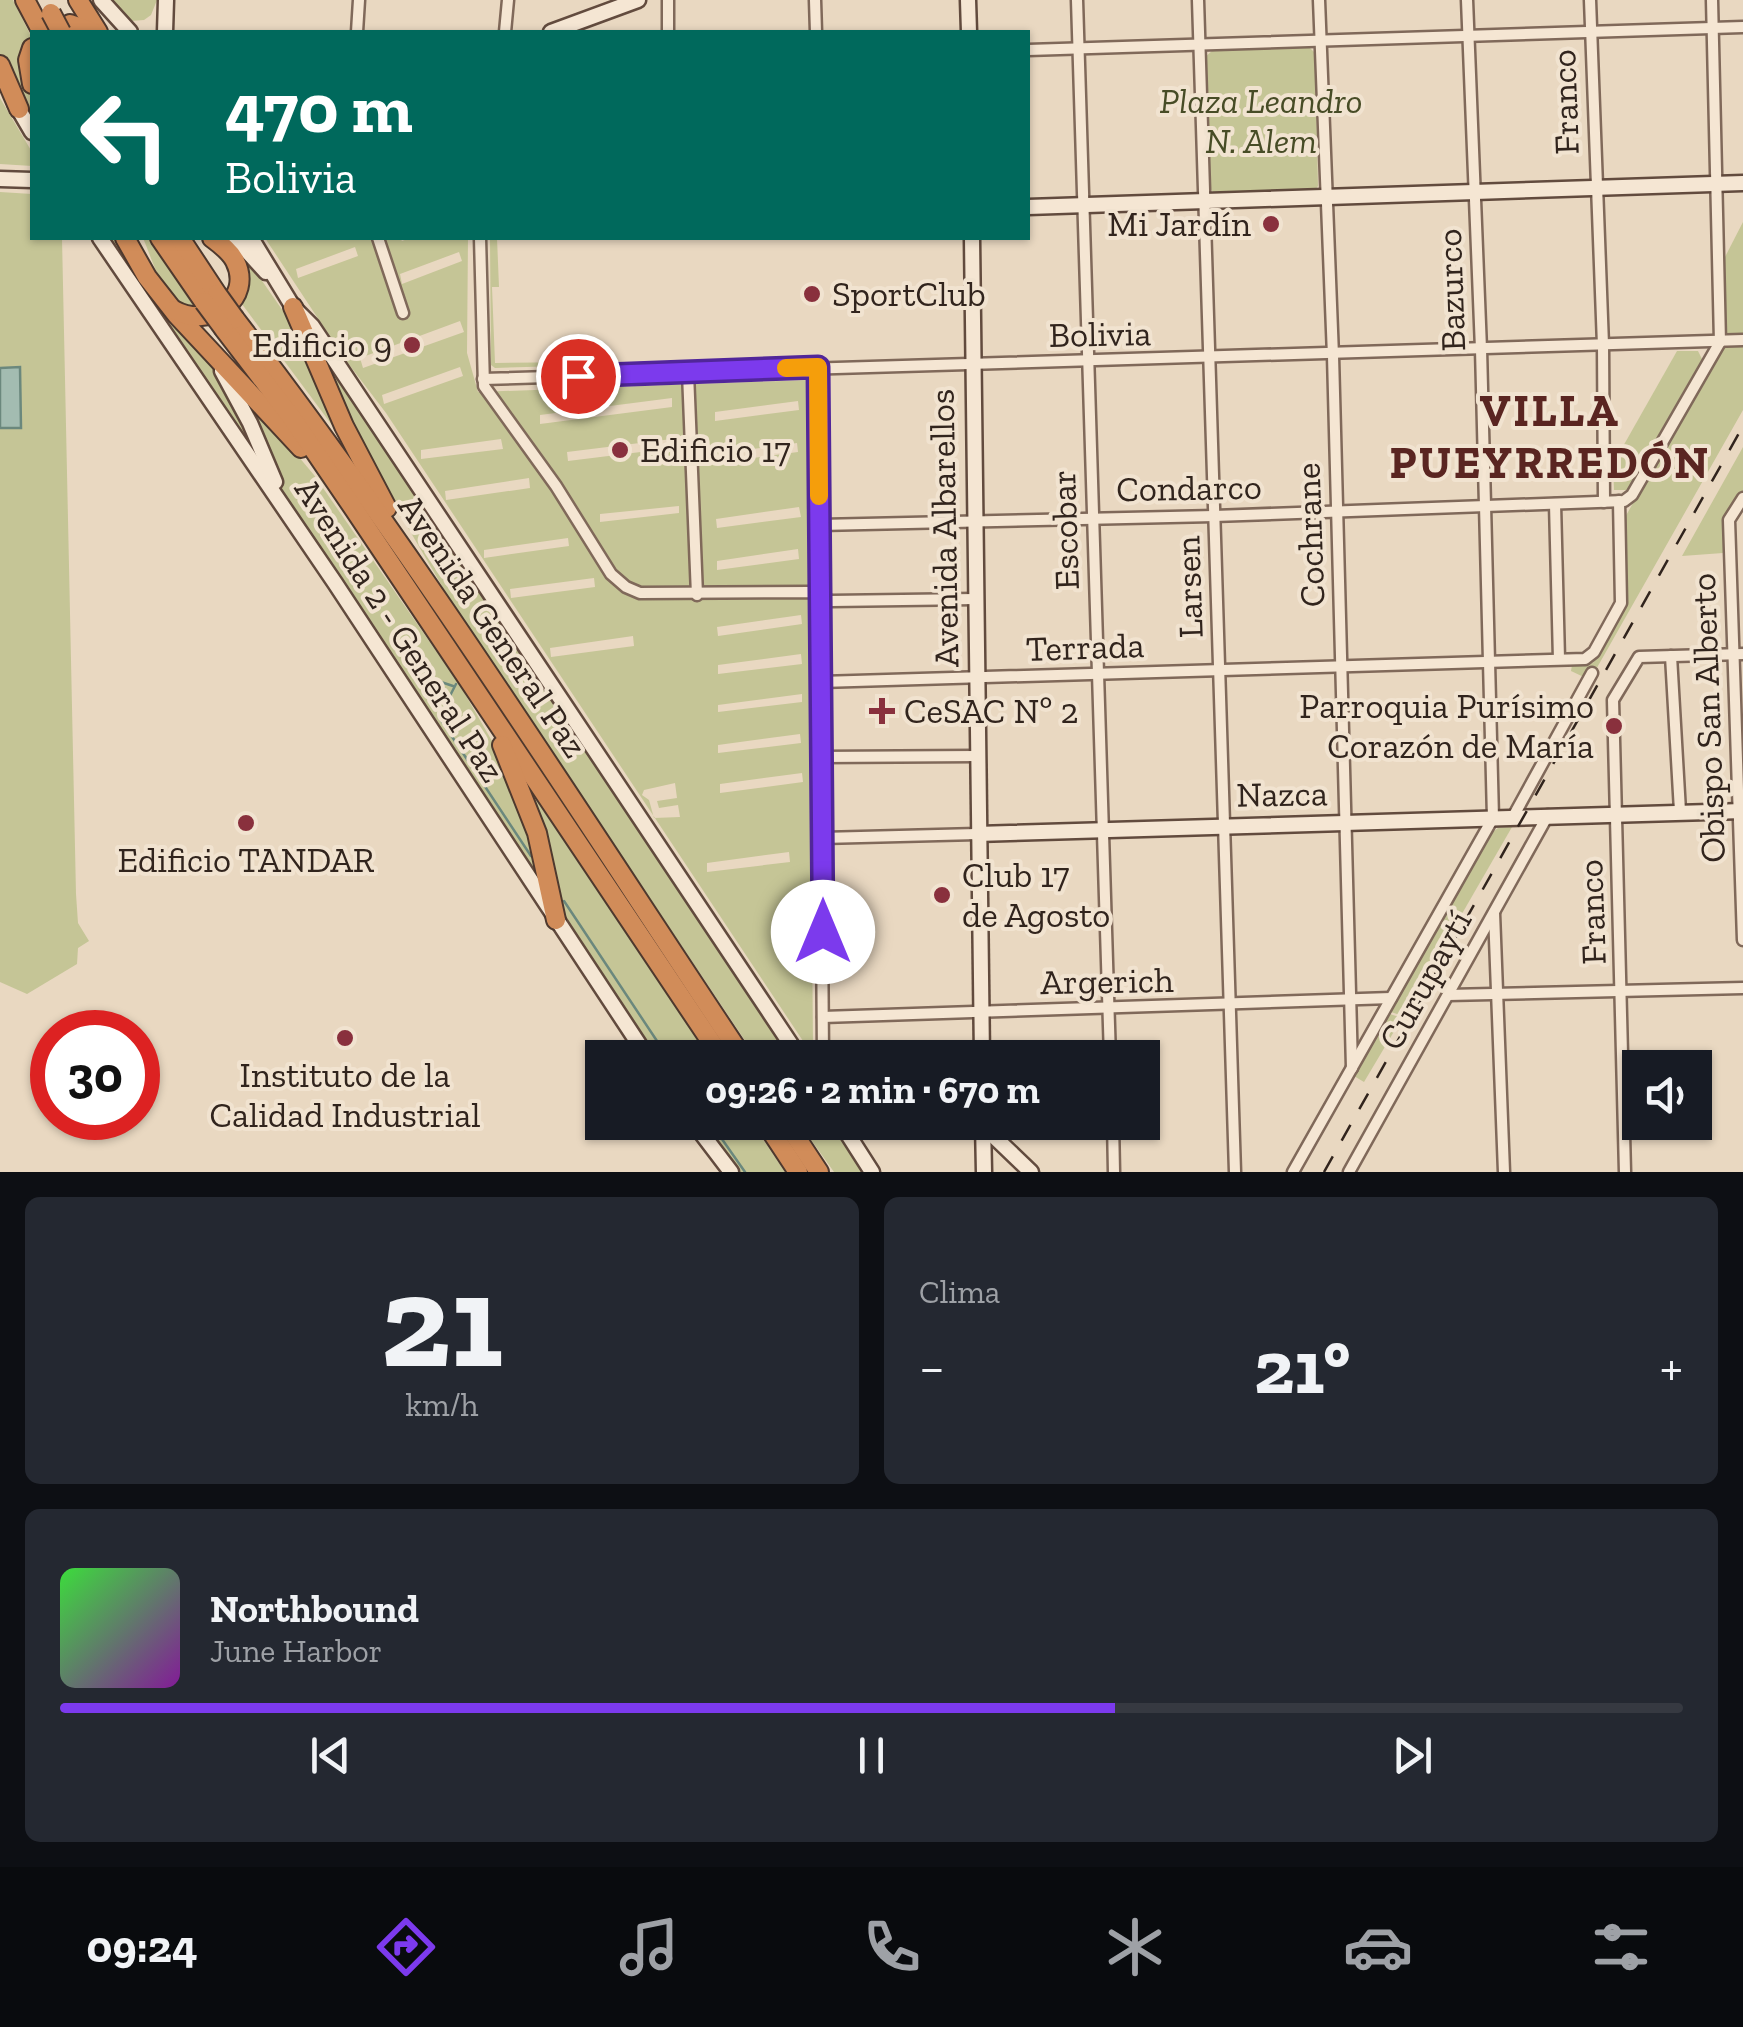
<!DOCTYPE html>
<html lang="es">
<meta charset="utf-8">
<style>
body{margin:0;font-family:"Zilla Slab",serif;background:#242831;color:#f1f3f6;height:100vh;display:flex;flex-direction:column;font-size:38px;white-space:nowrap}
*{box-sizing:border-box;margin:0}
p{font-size:32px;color:#9ea1a6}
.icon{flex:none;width:55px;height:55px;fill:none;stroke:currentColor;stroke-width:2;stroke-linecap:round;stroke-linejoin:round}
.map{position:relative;height:1172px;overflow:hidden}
.sheet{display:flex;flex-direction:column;gap:25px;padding:25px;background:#0d0f14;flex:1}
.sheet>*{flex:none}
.top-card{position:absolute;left:30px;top:30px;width:1000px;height:210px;border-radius:0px;box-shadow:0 2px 8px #0004;background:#00695c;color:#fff;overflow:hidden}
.buttons{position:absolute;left:1622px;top:1050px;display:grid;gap:20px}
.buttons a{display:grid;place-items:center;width:90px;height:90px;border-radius:0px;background:#171b24;box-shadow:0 2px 8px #0004;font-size:50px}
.speed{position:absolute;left:30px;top:1010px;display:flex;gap:20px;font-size:50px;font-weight:700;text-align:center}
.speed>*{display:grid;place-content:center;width:130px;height:130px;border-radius:50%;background:#171b24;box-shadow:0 2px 8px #0004;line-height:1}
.speed .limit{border:15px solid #d22;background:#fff;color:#111}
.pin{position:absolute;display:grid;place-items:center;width:85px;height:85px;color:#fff;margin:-42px;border:5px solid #fff;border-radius:50%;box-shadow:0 2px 10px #0007}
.me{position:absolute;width:110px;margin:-55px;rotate:0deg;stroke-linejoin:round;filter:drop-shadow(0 0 8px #0008)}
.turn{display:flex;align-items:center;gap:35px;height:210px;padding:0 30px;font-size:45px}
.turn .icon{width:130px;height:130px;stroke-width:2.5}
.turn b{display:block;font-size:70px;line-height:85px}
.big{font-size:75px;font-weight:800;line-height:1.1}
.sheet .card{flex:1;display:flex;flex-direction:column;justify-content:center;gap:15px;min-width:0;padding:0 35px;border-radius:15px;background:#242831}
.sheet .dial{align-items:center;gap:0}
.dial b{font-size:130px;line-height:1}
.song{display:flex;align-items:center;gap:30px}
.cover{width:120px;height:120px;border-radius:15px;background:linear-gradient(135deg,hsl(120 70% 55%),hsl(290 70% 35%))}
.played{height:10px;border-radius:5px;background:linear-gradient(90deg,#7c3aed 65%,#363941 65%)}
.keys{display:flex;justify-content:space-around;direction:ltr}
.heat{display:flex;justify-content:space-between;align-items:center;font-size:55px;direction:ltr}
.sheet .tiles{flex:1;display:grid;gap:25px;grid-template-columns:1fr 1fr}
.card:last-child{grid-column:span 2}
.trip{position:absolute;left:585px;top:1040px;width:575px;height:100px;border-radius:0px;background:#171b24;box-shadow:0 2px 8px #0004;font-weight:800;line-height:100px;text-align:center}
.menu{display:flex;height:160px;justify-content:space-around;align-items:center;background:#090b0e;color:#9ea1a6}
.menu .icon{width:70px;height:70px}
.menu .current{color:#7c3aed}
.menu b{font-size:45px;color:#f1f3f6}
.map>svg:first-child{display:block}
.green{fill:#c5c596;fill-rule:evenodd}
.water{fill:#a3bcb1;stroke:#6b887d;stroke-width:2.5}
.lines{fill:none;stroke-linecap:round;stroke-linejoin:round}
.stream{stroke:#6b887d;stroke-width:2.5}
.street-casing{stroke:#80695a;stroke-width:15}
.secondary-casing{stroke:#624b3e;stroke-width:19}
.highway-casing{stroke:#4e392e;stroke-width:22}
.street{stroke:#f5e6d3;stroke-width:10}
.secondary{stroke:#f5e6d3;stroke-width:14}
.highway{stroke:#d18c59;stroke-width:18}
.rail{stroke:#31241d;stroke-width:2.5;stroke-dasharray:18 18;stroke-linecap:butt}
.highway-bridge-casing{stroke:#4e392e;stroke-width:22;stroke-linecap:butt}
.highway-bridge{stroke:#d18c59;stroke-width:18}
.route-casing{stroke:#51269a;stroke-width:25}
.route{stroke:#7c3aed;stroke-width:18}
.slow{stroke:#f59e0b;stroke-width:18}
.poi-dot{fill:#89303d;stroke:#f1e3d0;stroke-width:4}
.labels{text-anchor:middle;stroke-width:8;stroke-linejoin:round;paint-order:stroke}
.park-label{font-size:35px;font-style:italic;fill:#474c26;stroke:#f1e3d0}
.street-label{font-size:35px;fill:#31241d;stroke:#f1e3d0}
.poi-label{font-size:35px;fill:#31241d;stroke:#f1e3d0;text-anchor:start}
.district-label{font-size:45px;font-weight:bold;letter-spacing:2.5px;fill:#5a2521;stroke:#f1e3d0}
</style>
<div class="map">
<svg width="1743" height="1172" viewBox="0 0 1743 1172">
<rect width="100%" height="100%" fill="#e9d8c1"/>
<g class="green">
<path d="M0,0H13L32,38L28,45L32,123L0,59Z"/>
<path d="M112,0H157L151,15L144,20L131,21Z"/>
<path d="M1309,47L1315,53L1318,186L1315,190L1214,193L1208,186L1204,58L1213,50Z"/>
<path d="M0,98L32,152V166L0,164Z"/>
<path d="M0,192L32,194V238H62L76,894L78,923L89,941L78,948L77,964L27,994L0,982Z"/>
<path d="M1743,222V336L1724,338L1725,257Z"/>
<path d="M105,238H121L209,357L256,445L258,460Z"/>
<path d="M143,238H149L198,313C164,306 155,266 143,238Z"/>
<path d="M220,238H228L240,249L299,334L343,440L239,300Z"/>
<path d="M265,238H400L402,241L410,238H468L467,353L478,392L808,380L813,1050H809L386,413L344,358ZM355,247L358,256L298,278L296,269ZM459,252L462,261L402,284L400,274ZM460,321L464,332L363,368L360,358ZM460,367L463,376L384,404L382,395ZM672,398V407L540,424V415ZM798,401L799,410L715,421V412ZM501,439L503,449L421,459V450ZM672,439L673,448L568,461L567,452ZM797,443L798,452L715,463V454ZM529,478L530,488L446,500L445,491ZM679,506V513L600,522V514ZM799,507L801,517L717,528L716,519ZM568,538L569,546L484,558V550ZM798,549L799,559L717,570V561ZM594,578L595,587L511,598L510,589ZM801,615L802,624L718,636L717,627ZM633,636L634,646L551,657L550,648ZM801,654L802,664L718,674V665ZM802,694V702L718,712V705ZM800,734L801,743L718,753V745ZM802,773L803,782L720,793V784ZM675,783L677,798L657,801L659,808L678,805L680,817L654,818L649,800L642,795L644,790ZM789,852L790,862L707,872V863Z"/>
<path d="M490,238H497L499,287H492L495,363L596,362V365L495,368L491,365Z"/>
<path d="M1743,344V410L1590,680L1571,671L1572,665L1593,663L1626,602L1623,521L1718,351L1726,345Z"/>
<path d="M1677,351H1698L1702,359L1627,490H1614L1613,464Z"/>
<path d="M327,362L793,1057H756L449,598L365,454Z"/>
<path d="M236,382L314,475L461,687L496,748L530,833L544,891L284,496Z"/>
<path d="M1743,447V493L1725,521L1723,553L1682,556Z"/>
<path d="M526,785L709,1057H656L566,918Z"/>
<path d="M1512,827L1403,1016L1391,1012L1489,835L1498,828Z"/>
<path d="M1390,1014L1402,1018L1364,1082L1354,1076Z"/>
<path d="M699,1123H752L785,1172H737Z"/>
<path d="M799,1123H833L866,1172H834Z"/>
</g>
<path class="water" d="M20,367L21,428H0V368Z"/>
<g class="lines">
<g class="stream">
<path d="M412,660L435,680L453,686"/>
<path d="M456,684L439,717L531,856"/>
<path d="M564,901L657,1041"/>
<path d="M660,1047L667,1058"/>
<path d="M710,1122L745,1172"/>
</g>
<g class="street-casing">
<g id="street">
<path d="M668,0V32"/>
<path d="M815,0L816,32"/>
<path d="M1077,0L1110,1058"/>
<path d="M1198,0L1235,1172"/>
<path d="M1319,0L1333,356L1352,1068"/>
<path d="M1590,0L1603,345L1604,502"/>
<path d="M1712,0L1720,342"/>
<path d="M357,32L359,0"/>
<path d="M505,32L508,0"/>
<path d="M1028,50L1743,27"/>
<path d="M378,238L403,313"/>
<path d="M480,238L484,386L556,486L611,574L626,587L640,593L810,592L831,601L975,599"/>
<path d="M818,367L823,1058"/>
<path d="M688,373L697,595"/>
<path d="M483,379L1743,340"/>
<path d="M1743,498L1729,520L1743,940"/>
<path d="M1555,504L1559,659"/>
<path d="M820,525L1214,516L1624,501L1632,495L1720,342"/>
<path d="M1671,656L1680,811"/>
<path d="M821,682L1585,659L1594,652L1621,603L1619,501"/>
<path d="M821,757L976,756"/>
<path d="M1513,817L1592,673"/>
<path d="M822,838L977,834"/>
<path d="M1494,913L1504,1172"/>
<path d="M1448,995L1743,988"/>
<path d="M823,1017L1391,998"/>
<path d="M1113,1122L1114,1172"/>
<path d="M1293,1172L1493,818L1481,349L1467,0"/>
<path d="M1349,1172L1548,815"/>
<path d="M1625,1172L1613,700L1639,657L1743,654"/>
</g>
</g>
<g class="secondary-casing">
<g id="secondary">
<path d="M101,0L130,32"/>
<path d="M968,0L969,32"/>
<path d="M165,32L166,0"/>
<path d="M551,32L638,0"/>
<path d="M15,103L32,132"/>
<path d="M0,179L32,180"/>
<path d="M1028,207L1743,183"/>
<path d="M100,238L335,583L648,1058"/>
<path d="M235,238L266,272"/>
<path d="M251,238L293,307L312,326L800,1058"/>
<path d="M972,238L982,1058"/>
<path d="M222,371L250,423L275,482"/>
<path d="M977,834L1743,811"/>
<path d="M693,1122L731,1172"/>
<path d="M840,1122L872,1172"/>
<path d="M983,1123L984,1172"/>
<path d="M983,1126L1031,1172"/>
</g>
</g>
<g class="highway-casing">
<g id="highway">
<path d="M25,0L42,32"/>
<path d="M78,0L98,32"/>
<path d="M70,24L93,32"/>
<path d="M32,48L28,60L32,84"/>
<path d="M0,65L19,109"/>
<path d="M125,238L147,277L176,314L301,448"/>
<path d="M160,238L204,302"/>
<path d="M180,238L217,294"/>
<path d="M293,307L344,426L387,508"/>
<path d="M174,310C210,330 254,299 235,261C230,251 220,244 212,238"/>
<path d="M235,319C418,556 577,809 743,1058"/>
<path d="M224,329L292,418L354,509L722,1058"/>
<path d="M502,745L537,833L556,920"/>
<path d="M765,1122L798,1172"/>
<path d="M786,1122L819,1172"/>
</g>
</g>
<use href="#street" class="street"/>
<use href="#secondary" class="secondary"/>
<use href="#highway" class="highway"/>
<path class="rail" d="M1324,1172L1743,426"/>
<g class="highway-bridge-casing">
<g id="highway-bridge">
<path d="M51,13L61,32"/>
<path d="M217,294L235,319"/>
<path d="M204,302L224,329"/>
</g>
</g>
<use href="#highway-bridge" class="highway-bridge"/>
</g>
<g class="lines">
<g class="route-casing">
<path id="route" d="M578,376L818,367L823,932"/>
</g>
<use href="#route" class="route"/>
<path class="slow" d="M786,368L818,367L819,496"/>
</g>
<g class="poi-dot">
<circle cx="1271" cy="224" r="10"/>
<circle cx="812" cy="294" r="10"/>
<circle cx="412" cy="345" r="10"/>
<circle cx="620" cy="450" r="10"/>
<path d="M877 696h10v10h10v10h-10v10h-10v-10h-10v-10h10z"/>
<circle cx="1614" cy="726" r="10"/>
<circle cx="246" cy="823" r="10"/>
<circle cx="942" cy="895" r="10"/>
<circle cx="345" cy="1038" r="10"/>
</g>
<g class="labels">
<g class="park-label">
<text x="1261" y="113">Plaza Leandro<tspan x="1261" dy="40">N. Alem</tspan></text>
</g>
<g class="street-label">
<text transform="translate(1565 102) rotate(-92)" y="12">Franco</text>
<text transform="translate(1451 290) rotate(-92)" y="12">Bazurco</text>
<text transform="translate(1100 334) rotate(-1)" y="12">Bolivia</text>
<text transform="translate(1189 488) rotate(-1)" y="12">Condarco</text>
<text transform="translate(944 528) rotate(-91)" y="12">Avenida Albarellos</text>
<text transform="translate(1065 530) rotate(-92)" y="12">Escobar</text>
<text transform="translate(1310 535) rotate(-92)" y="12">Cochrane</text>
<text transform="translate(1189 587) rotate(-92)" y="12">Larsen</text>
<text transform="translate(493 626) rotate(56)" y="12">Avenida General Paz</text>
<text transform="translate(400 630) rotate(57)" y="12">Avenida 2 - General Paz</text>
<text transform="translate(1085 647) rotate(-2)" y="12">Terrada</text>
<text transform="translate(1708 718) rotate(-92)" y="12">Obispo San Alberto</text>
<text transform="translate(1282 794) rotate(-1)" y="12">Nazca</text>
<text transform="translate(1592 912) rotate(-92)" y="12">Franco</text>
<text transform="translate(1425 980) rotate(-61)" y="12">Curupaytí</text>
<text transform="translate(1107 981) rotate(-1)" y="12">Argerich</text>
</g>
<g class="poi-label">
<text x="1251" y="236" text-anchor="end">Mi Jardín</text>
<text x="832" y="306">SportClub</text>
<text x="392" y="357" text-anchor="end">Edificio 9</text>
<text x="640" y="462">Edificio 17</text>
<text x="1594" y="718" text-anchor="end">Parroquia Purísimo<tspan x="1594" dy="40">Corazón de María</tspan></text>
<text x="904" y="723">CeSAC Nº 2</text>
<text x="246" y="872" text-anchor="middle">Edificio TANDAR</text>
<text x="962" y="887">Club 17<tspan x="962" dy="40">de Agosto</tspan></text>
<text x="345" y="1087" text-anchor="middle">Instituto de la<tspan x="345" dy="40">Calidad Industrial</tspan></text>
</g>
<g class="district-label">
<text x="1550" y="426">VILLA<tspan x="1550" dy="52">PUEYRREDÓN</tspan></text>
</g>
</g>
</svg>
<div class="buttons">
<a><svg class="icon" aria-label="sound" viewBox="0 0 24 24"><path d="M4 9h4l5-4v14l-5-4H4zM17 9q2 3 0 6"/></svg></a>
</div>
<div class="speed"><div class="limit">30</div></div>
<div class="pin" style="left:578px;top:376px;background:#d93025"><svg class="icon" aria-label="arrive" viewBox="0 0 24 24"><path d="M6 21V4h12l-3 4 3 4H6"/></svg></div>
<svg class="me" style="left:823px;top:932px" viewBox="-20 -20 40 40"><circle r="19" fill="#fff"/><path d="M0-13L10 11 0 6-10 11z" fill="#7c3aed"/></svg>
<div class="trip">09:26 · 2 min · 670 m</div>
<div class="top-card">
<div class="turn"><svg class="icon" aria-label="left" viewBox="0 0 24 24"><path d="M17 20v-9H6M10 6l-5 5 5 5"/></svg><div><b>470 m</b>Bolivia</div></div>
</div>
</div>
<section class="sheet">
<div class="tiles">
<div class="card dial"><b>21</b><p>km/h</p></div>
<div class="card"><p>Clima</p>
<div class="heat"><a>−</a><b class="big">21°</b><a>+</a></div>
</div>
<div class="card">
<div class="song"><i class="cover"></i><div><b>Northbound</b><p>June Harbor</p></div></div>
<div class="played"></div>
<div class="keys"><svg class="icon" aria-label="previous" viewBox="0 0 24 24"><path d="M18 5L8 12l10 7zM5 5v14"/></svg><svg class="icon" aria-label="pause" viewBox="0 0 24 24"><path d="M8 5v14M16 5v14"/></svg><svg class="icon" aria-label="next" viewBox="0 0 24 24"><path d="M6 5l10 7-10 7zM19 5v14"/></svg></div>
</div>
</div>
</section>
<nav class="menu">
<b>09:24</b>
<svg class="icon current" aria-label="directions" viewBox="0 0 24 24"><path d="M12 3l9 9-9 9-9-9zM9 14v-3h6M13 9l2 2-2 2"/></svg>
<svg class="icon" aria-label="music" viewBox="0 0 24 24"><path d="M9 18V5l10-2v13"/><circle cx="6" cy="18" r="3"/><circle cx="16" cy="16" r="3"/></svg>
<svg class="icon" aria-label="phone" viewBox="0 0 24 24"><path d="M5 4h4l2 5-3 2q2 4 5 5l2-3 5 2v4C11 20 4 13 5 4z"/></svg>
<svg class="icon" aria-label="climate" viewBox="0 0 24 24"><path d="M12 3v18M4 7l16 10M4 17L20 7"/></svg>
<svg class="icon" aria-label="car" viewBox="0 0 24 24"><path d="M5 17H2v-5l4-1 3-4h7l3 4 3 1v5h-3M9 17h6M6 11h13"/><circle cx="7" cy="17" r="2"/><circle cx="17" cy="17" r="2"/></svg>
<svg class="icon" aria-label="filters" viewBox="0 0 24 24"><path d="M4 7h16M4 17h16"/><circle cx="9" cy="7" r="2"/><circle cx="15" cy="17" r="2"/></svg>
</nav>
